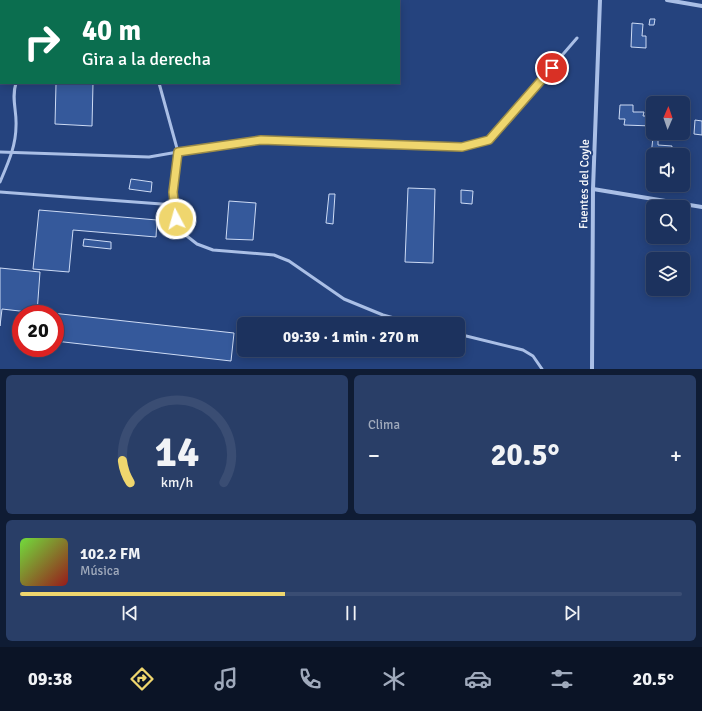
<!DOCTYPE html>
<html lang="es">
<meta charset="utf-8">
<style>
body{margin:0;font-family:Signika,sans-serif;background:#293e67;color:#f1f3f6;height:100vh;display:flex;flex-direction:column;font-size:15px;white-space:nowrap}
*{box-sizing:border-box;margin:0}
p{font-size:13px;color:#a0aabc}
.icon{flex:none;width:22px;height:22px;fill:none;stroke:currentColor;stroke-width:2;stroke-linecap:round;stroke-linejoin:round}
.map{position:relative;height:369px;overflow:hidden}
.side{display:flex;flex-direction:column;gap:6px;padding:6px;background:#0f1c34;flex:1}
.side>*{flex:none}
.banner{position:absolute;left:0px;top:0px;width:400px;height:84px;box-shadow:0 2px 10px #0003,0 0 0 1px #3a4d73;background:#0b6e4f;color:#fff;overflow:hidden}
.needle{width:26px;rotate:2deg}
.controls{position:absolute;left:646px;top:96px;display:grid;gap:8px}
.controls a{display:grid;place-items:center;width:44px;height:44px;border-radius:6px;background:#1c325e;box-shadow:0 2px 10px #0003,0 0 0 1px #3a4d73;font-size:20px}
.speed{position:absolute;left:12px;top:305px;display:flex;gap:8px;font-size:20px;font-weight:700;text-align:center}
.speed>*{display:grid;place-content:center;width:52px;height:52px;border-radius:50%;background:#1c325e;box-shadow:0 2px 10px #0003,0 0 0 1px #3a4d73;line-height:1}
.speed .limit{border:6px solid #d22;background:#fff;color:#111}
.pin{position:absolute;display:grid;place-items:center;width:34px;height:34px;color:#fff;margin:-17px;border:2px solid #fff;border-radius:50%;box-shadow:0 1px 4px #0007}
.me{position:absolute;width:44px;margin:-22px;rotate:354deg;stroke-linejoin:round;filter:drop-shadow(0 0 3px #0008)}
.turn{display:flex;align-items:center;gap:14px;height:84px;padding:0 16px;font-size:18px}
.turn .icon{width:52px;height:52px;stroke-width:2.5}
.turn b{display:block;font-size:28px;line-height:34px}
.big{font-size:30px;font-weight:700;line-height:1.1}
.side .widget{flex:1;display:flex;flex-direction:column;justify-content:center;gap:6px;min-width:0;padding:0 14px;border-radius:6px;background:#293e67}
.side .dial{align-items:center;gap:0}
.dial svg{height:104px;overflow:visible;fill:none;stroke:#3a4d73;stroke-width:7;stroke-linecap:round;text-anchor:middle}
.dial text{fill:#f1f3f6;stroke:none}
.song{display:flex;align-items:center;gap:12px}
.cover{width:48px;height:48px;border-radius:6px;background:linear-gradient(135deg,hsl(100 70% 55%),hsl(0 70% 35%))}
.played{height:4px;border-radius:2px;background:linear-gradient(90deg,#efd66e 40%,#3a4d73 40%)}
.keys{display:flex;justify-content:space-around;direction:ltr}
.heat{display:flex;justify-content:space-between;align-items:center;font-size:22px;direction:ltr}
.side .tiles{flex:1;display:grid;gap:6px;grid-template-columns:1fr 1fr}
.widget:last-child{grid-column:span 2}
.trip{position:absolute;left:237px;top:317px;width:228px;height:40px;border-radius:6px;background:#1c325e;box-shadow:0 2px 10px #0003,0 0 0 1px #3a4d73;font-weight:700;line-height:40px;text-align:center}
.dock{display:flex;height:64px;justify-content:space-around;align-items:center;background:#0b1426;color:#a0aabc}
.dock .icon{width:28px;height:28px}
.dock .on{color:#efd66e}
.dock b{font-size:18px;color:#f1f3f6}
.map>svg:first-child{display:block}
.building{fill:#35599b;stroke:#cddbf5}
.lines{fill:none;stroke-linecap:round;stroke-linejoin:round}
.lane{stroke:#aabfe6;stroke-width:3}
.street{stroke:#aabfe6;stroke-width:4}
.route-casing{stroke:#9b8b48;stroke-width:10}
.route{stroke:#efd66e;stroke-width:7}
.labels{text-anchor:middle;stroke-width:4;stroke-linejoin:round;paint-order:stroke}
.street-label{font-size:12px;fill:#fff;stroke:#25437e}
</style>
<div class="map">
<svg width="702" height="369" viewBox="0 0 702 369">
<rect width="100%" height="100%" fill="#25437e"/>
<g class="building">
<path d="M650,19H655L654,25H649Z"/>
<path d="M632,23L643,24L642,36H646V48L631,47Z"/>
<path d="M93,83L92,126L55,124L56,84L45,83Z"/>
<path d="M620,105H633V112H644L643,116H652V126L624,125L625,119H619Z"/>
<path d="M695,120L702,121V135L694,134Z"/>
<path d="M654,133H666V136L654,135Z"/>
<path d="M653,137H658V145L672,146L671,155L651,156Z"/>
<path d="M131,179L152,182L151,192L129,189Z"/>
<path d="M408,188L435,189L433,263L405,262Z"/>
<path d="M461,190L473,191L472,204L461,203Z"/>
<path d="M329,194H335L333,224L326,223Z"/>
<path d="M229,201L256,203L253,240L226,239Z"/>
<path d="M39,210L157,220L156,237L73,230L69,272L33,269Z"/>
<path d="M84,239L111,242V249L83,246Z"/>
<path d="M0,268L40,272L37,313L2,309L0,326Z"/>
<path d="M43,312L234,333L231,361L55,341V314H43Z"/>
</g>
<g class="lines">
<g class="lane">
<path d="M152,0V1"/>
<path d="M0,8H1"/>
<path d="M159,83L178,152L173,192L176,219L183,233L197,244L213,250L274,255L289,261L344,299L383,315L416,324"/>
<path d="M0,152L149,157L241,141L261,140L462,147L489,140L577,38"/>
<path d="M0,182C8,163 16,146 16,126C17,111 11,98 16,83"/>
<path d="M0,192L175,205"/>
<path d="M458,334L523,350L533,356L542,369"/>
</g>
<g class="street">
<path d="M667,0L702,6"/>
<path d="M593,189L702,207"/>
<path d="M592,369L593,189L600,0"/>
</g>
</g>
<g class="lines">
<g class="route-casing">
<path id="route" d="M176,219L173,192L178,152L261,140L462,147L489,140L552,68"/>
</g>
<use href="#route" class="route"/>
</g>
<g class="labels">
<g class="street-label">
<text transform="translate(584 184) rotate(-89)" y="4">Fuentes del Coyle</text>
</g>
</g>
</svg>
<div class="controls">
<a><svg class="needle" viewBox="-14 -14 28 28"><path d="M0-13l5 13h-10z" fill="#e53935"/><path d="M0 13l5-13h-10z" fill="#a0aabc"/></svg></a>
<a><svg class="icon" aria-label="sound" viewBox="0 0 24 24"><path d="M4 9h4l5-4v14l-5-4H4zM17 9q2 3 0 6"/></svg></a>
<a><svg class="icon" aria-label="search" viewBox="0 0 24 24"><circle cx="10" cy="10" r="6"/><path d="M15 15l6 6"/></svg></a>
<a><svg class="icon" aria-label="layers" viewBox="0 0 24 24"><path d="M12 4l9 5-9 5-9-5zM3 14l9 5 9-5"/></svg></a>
</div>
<div class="speed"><div class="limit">20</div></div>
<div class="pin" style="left:552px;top:68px;background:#d93025"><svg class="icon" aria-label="arrive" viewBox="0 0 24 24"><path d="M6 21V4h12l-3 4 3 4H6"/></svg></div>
<svg class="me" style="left:176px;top:219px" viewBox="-20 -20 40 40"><circle r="17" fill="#efd66e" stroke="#fff" stroke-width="3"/><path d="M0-11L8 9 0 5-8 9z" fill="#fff"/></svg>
<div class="trip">09:39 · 1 min · 270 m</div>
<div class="banner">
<div class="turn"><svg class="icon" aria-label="right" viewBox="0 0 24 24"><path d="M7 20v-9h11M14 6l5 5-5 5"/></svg><div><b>40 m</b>Gira a la derecha</div></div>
</div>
</div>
<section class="side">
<div class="tiles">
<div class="widget dial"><svg viewBox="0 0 100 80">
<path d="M14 69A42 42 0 1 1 86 69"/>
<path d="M14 69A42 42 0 0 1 8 52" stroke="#efd66e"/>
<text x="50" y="56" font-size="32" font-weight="700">14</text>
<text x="50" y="72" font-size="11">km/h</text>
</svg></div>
<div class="widget"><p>Clima</p>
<div class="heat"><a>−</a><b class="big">20.5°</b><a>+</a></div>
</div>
<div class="widget">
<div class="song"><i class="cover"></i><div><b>102.2 FM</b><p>Música</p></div></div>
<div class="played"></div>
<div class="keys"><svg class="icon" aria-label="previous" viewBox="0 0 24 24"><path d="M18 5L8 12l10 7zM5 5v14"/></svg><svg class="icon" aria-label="pause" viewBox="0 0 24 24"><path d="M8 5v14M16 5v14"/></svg><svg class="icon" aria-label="next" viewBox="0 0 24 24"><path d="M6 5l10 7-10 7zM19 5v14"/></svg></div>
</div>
</div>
</section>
<nav class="dock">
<b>09:38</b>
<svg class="icon on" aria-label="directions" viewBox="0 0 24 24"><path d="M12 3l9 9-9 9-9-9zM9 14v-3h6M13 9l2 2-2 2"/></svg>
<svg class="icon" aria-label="music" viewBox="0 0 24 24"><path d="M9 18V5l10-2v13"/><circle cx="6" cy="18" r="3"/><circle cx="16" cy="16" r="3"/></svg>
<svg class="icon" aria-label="phone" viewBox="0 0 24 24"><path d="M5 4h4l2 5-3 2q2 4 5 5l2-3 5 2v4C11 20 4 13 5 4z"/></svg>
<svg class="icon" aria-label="climate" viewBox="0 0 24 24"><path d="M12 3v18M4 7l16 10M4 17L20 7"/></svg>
<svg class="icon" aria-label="car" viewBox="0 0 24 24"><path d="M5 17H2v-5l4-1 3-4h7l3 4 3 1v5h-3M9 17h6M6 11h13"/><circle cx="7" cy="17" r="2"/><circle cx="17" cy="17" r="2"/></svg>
<svg class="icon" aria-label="filters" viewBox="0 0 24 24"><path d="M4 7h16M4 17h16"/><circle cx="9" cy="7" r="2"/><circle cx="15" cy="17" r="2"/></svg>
<b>20.5°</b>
</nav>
